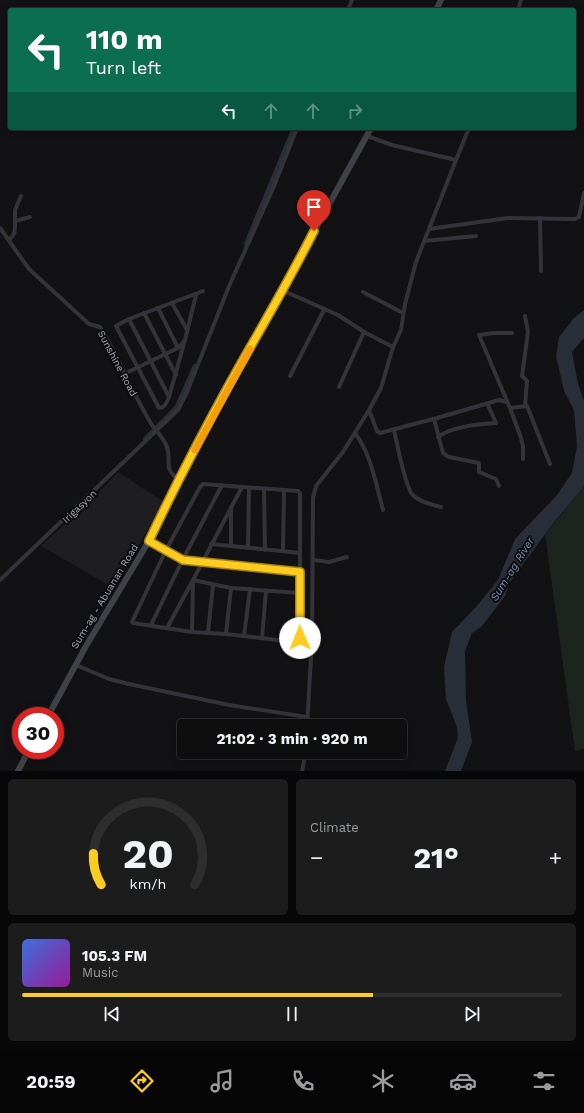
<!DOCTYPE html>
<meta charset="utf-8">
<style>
body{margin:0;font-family:"Work Sans",sans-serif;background:#1c1c1d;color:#f1f3f6;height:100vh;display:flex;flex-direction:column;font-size:15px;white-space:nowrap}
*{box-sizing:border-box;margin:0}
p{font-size:13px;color:#9b9c9e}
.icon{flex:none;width:22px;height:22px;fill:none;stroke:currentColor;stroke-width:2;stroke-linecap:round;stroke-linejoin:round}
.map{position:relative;height:771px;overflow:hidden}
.sheet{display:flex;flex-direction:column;gap:8px;padding:8px;background:#080808;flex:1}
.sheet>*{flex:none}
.guide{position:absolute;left:8px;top:8px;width:568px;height:122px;border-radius:4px;box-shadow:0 2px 10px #0003,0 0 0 1px #2e2e2f;background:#0b6e4f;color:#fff;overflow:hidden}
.speed{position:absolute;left:12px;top:707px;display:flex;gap:8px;font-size:20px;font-weight:700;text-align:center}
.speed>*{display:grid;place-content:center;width:52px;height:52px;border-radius:50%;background:#0e0e0f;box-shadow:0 2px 10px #0003,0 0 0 1px #2e2e2f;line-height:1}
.speed .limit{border:6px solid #d22;background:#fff;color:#111}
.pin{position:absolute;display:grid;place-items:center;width:34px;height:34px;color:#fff;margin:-41px -17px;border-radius:50% 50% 50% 0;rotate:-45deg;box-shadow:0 0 4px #0007}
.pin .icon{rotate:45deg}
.me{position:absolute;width:44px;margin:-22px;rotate:359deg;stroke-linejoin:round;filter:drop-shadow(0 0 3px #0008)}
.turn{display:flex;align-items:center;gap:14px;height:84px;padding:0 12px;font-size:18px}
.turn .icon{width:52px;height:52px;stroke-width:2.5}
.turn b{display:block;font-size:28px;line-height:34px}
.lanes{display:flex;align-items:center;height:38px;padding:0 12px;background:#0003;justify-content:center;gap:20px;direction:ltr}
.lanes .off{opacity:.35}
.big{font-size:30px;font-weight:700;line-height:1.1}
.sheet .widget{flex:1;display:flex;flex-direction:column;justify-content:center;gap:6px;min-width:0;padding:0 14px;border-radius:6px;background:#1c1c1d}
.sheet .dial{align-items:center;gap:0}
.dial svg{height:104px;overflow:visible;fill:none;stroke:#2e2e2f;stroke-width:7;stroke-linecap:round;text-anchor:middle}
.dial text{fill:#f1f3f6;stroke:none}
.song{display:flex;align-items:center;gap:12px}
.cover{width:48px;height:48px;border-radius:6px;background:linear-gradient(135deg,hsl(220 70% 55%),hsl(300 70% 35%))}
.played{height:4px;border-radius:2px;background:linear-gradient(90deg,#fecb20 65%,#2e2e2f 65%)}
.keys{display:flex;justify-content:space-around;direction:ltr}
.heat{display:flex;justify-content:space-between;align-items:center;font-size:22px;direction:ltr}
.sheet .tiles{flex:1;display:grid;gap:8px;grid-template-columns:1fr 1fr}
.widget:last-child{grid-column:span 2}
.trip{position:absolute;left:177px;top:719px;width:230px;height:40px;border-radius:4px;background:#0e0e0f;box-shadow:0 2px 10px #0003,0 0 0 1px #2e2e2f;font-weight:700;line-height:40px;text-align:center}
.menu{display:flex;height:64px;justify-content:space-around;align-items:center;background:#060606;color:#9b9c9e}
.menu .icon{width:28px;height:28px}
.menu .current{color:#fecb20}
.menu b{font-size:18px;color:#f1f3f6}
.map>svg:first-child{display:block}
.built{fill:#1e1e21}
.green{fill:#1c241e}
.water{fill:#282f38}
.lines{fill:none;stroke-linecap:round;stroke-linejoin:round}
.canal{stroke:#282f38;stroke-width:4.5}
.minor{stroke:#333339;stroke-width:4}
.secondary{stroke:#414249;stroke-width:6}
.route-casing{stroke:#a58415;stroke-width:10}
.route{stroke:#fecb20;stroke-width:7}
.slow{stroke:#f59e0b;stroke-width:7}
.labels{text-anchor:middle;stroke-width:4;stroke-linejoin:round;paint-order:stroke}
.street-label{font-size:10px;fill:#a3a6b6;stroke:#0d0d0f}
.water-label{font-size:11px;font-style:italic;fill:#7791b4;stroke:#0d0d0f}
</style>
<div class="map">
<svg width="584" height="771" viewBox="0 0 584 771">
<rect width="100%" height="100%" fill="#121214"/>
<path class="built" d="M118,472L164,502L114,588L41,546L97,495Z"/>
<path class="green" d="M584,484V749L575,751L545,534L582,489Z"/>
<path class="water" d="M584,310V338L572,352L578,384L584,401V484L582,489L554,522L510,582L505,596L482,626L472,633L465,651L466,701L472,742L461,771H445L458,738L457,727L446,699L444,667L452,632L476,607L498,580L515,539L557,495L572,473L577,446L574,410L564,391L556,356L559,337L574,318Z"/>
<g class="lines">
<g class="canal">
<path d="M246,244L294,128"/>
<path d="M157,427L177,407L195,366"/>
<path d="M145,439L153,431"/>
</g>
<g class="minor">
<path d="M348,10L352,0"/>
<path d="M518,10L521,0"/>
<path d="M367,136L392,145L456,160L469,128"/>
<path d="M540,218L541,271"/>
<path d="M15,221V210L21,196"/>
<path d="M0,228L29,269L89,324L100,327L102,330C120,361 133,394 152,425C157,432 164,438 167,447C172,463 162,467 179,480"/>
<path d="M429,229L508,218L575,219L579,217L584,193"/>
<path d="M9,239C16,235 15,229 15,221L30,217"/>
<path d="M424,241L476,236"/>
<path d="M284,291L338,315L364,332L393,347"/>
<path d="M363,292L403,313"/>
<path d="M172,303L187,330"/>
<path d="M158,308L178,348"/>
<path d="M144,313L176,375"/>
<path d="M129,319L169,397"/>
<path d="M512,333H494L479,335L510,408L521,438L523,446V459"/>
<path d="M185,340L169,397C167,402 165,408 159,408L116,326L129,319L203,291"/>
<path d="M124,374L178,348L185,340L196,295"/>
<path d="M290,376L324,310"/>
<path d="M339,387L364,332"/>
<path d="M525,405L527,381L522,376L528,332L525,316"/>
<path d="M510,408L527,406L550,464"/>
<path d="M369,410L377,431L380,433L437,418L499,400L507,402"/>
<path d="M434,419L443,453L449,457L479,463V472L496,479L499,486"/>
<path d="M394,430C397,443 405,486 412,494C419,502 431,504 441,507"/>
<path d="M355,433C371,454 376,484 383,510"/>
<path d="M438,437C451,427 479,424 496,423L487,403"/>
<path d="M264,489L265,550"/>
<path d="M231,507V546"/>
<path d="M149,541L183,559L300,572"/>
<path d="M211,544L300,553"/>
<path d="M248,548L249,488"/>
<path d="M283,551L284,491"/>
<path d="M313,560L329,562L347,557"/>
<path d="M0,580L178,410L187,392L230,284L274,186L297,128"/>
<path d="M151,625L183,559L222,485"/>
<path d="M167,628L193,580L231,588L300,593V493L298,491L203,484L200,487L166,550L132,622L133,623L192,632L226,634L294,642L299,640L300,638V593"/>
<path d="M192,632L193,580L242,487"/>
<path d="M208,632L213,585"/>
<path d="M226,634L231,588"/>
<path d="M244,636L250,589"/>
<path d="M262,638L266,591"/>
<path d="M76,665L109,679L129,684L229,705L307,717"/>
<path d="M307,726L312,641L313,498L316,486L343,452L369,410L381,388L393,347L401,330L405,304L416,262L456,160"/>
<path d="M302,771L306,752"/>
</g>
<g class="secondary">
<path d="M436,10L441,0"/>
<path d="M48,716L86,646L149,541L179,480L229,385L284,291L321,219L371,128"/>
<path d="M18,771L29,750"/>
</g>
</g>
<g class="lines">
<g class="route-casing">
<path id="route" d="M300,638V572L183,560L149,541C174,488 201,436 229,385C258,333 288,283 314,231"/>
</g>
<use href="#route" class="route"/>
<path class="slow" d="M195,450L250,349"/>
</g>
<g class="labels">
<g class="street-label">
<text transform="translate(118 363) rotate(62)" y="4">Sunshine Road</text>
<text transform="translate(79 506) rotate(-44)" y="4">Irigasyon</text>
<text transform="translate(104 596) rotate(-59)" y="4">Sum-ag - Abuanan Road</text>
</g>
<g class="water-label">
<text transform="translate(512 569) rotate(-58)" y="4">Sum-ag River</text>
</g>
</g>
</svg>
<div class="speed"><div class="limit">30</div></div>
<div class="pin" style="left:314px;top:231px;background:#d93025"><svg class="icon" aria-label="arrive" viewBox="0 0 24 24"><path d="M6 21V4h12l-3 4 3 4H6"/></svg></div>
<svg class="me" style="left:300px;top:638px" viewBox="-20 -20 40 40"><circle r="19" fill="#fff"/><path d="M0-13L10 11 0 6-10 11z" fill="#fecb20"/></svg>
<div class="trip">21:02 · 3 min · 920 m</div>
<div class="guide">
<div class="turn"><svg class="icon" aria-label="left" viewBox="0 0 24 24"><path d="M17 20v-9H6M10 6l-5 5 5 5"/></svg><div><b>110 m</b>Turn left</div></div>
<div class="lanes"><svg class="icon" aria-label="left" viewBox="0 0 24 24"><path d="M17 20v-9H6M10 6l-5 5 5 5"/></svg><svg class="icon off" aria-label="ahead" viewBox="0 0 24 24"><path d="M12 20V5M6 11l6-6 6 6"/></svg><svg class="icon off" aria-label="ahead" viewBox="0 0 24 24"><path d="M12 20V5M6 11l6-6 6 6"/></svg><svg class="icon off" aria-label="right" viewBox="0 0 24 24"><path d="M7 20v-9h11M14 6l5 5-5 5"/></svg></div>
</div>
</div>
<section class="sheet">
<div class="tiles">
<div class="widget dial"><svg viewBox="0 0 100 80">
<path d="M14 69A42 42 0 1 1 86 69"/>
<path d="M14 69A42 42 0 0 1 8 45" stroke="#fecb20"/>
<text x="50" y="56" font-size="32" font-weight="700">20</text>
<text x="50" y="72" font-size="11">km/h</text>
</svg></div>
<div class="widget"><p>Climate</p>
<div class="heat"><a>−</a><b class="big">21°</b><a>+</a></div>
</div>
<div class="widget">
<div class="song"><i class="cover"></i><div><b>105.3 FM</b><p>Music</p></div></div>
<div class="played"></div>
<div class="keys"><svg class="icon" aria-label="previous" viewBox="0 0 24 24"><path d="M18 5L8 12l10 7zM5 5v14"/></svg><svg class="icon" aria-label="pause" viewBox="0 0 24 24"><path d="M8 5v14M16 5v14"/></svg><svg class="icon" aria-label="next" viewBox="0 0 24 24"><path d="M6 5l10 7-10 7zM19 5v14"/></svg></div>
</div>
</div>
</section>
<nav class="menu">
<b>20:59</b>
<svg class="icon current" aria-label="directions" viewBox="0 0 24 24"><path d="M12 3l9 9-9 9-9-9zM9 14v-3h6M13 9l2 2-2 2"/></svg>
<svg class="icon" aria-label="music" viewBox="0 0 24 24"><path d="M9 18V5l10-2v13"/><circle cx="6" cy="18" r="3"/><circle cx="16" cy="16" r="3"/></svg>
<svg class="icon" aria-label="phone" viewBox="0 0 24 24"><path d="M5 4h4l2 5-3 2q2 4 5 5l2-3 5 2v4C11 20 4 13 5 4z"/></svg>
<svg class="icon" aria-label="climate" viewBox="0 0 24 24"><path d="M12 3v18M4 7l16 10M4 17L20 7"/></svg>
<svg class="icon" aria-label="car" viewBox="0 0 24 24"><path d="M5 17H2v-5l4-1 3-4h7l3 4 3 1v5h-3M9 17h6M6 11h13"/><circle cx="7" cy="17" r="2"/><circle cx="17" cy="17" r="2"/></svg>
<svg class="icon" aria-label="filters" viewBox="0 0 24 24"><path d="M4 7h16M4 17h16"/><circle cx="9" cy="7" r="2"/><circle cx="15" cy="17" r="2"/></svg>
</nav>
